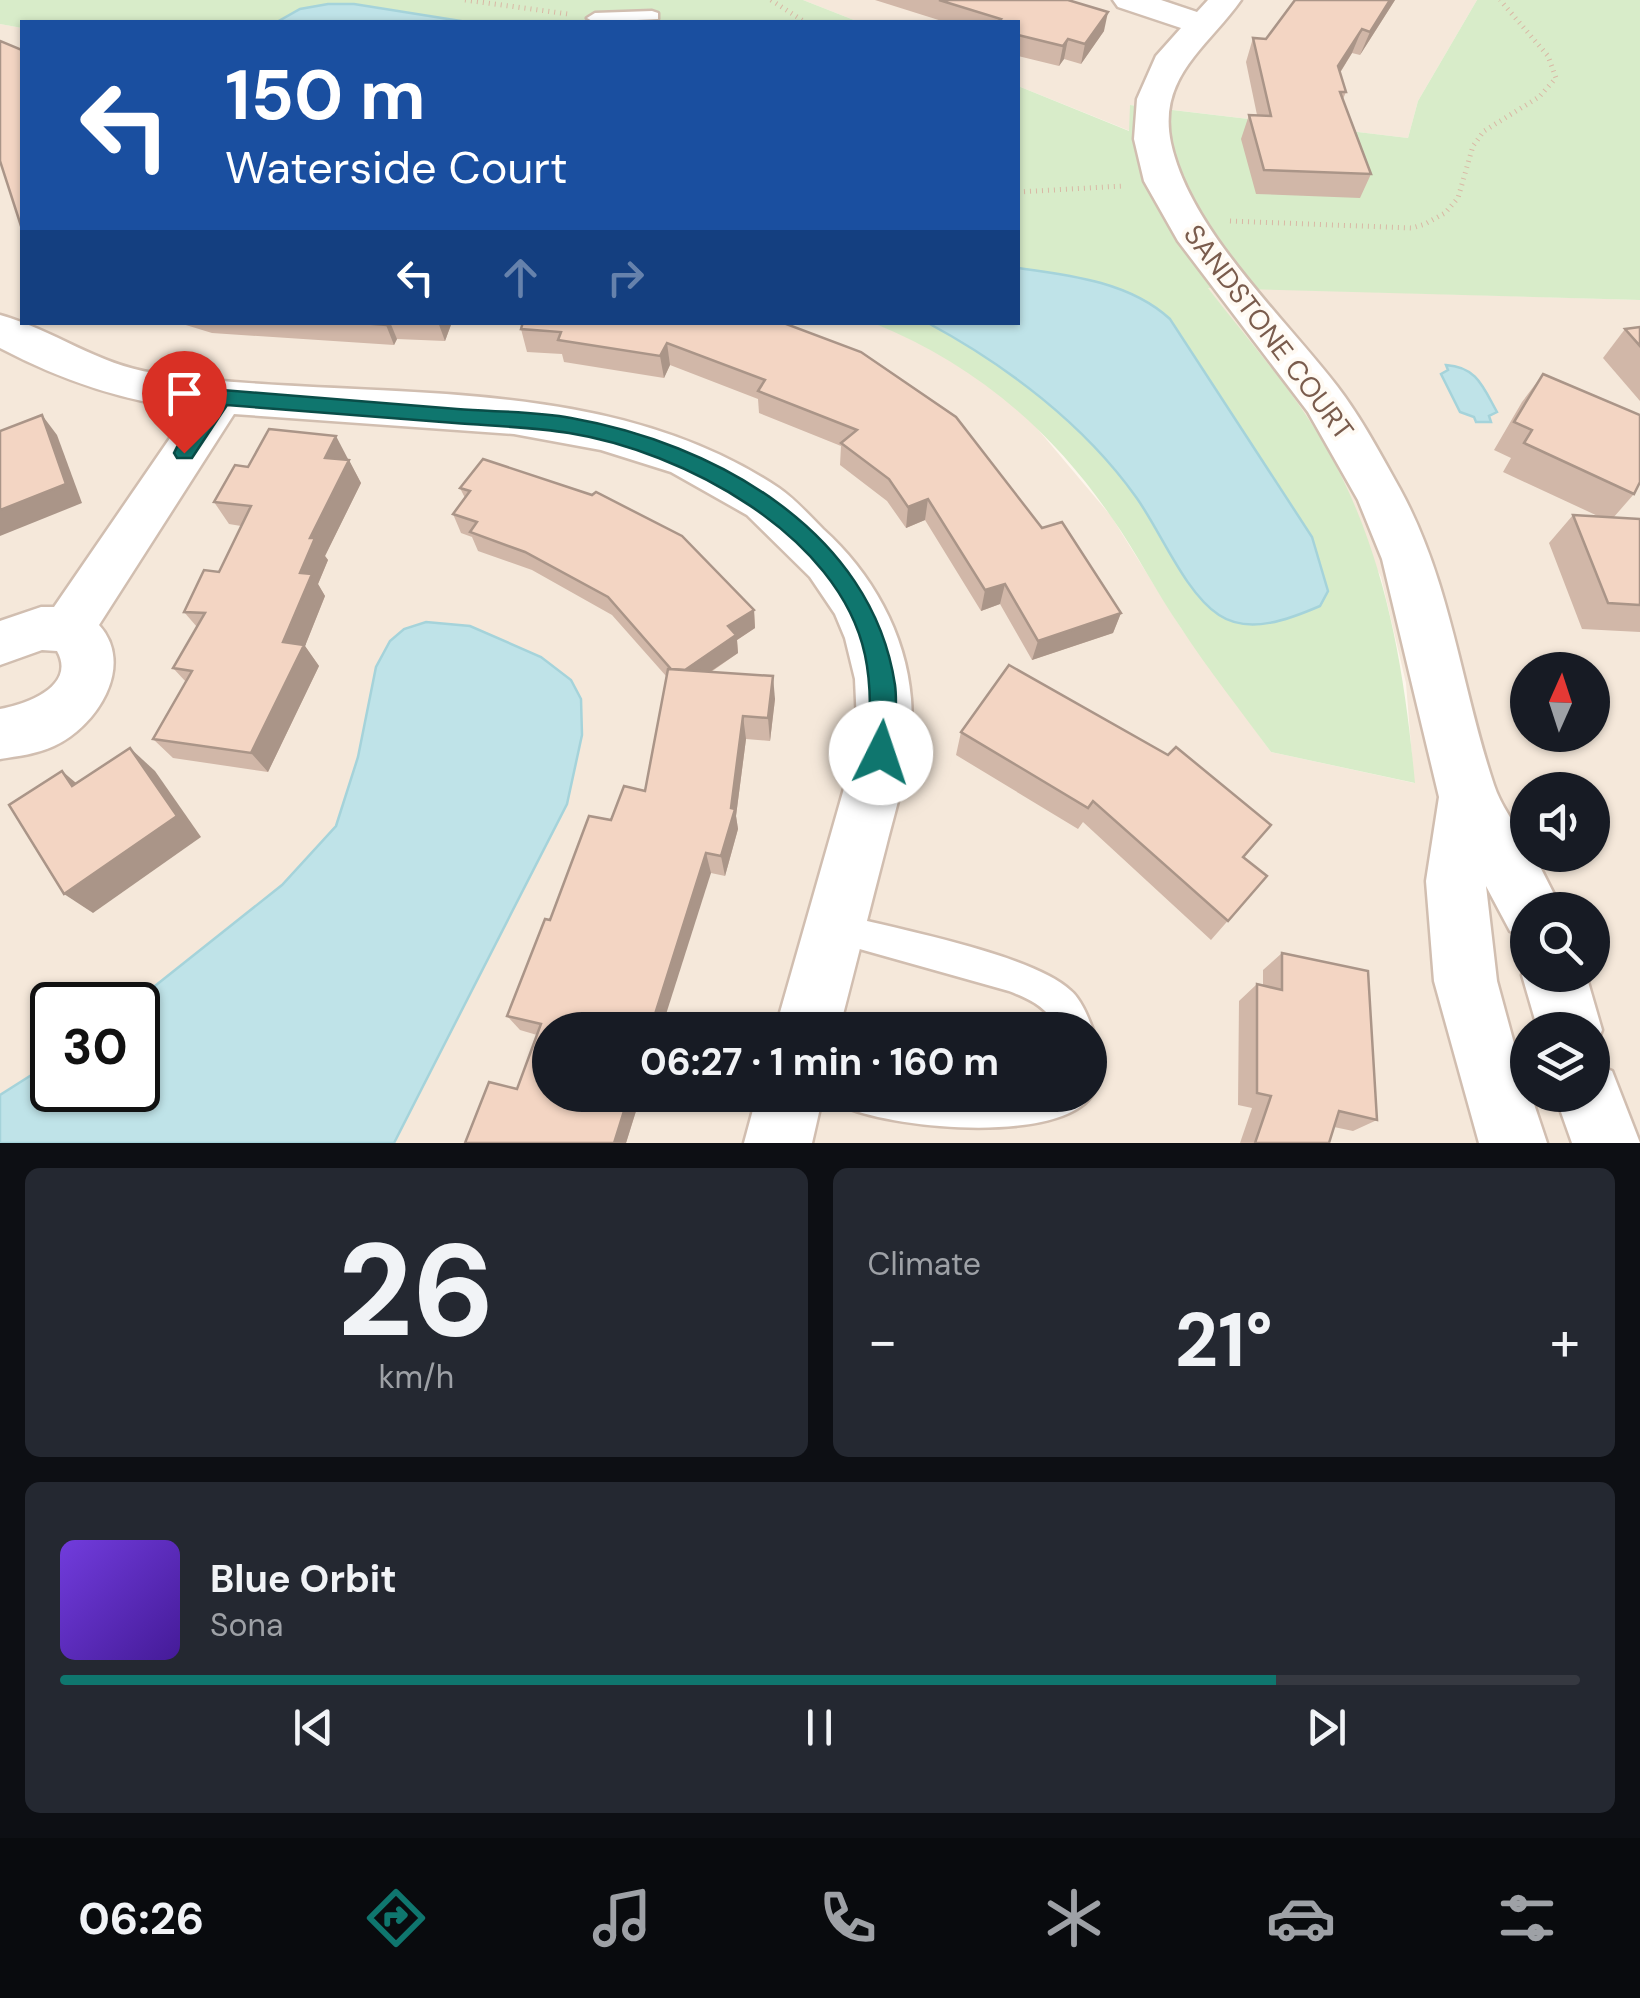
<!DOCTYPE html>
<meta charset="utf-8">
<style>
body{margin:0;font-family:"DM Sans",sans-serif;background:#242831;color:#f1f3f6;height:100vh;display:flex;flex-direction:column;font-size:38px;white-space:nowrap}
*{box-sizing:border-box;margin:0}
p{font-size:32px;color:#9ea1a6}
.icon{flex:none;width:55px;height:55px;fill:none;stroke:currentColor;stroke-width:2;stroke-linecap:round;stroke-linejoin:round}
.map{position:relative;height:1143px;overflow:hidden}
.details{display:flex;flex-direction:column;gap:25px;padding:25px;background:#0d0f14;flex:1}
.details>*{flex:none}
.top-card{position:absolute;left:20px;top:20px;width:1000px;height:305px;border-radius:0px;box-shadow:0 2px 8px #0004;background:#1a4fa0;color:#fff;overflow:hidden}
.needle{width:65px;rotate:3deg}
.buttons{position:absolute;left:1510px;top:652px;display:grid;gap:20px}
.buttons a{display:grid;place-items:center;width:100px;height:100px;border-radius:50%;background:#171b24;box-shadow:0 2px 8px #0004;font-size:50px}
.speed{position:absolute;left:30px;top:982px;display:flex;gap:20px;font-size:50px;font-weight:700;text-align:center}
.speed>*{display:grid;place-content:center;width:130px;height:130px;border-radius:50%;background:#171b24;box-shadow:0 2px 8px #0004;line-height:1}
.speed .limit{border:5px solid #111;border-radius:15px;background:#fff;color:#111}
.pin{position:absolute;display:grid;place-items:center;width:85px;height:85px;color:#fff;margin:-102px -42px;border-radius:50% 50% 50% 0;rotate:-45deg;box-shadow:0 0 10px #0007}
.pin .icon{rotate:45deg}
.me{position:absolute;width:110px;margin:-55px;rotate:4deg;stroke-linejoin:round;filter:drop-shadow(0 0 8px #0008)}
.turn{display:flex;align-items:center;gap:35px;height:210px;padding:0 40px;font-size:45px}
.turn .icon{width:130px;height:130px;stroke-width:2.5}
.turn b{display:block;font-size:70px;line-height:85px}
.lanes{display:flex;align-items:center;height:95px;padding:0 40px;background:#0003;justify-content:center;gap:50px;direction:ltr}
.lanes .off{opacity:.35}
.big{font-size:75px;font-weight:700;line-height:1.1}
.details .tile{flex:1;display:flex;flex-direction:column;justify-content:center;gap:15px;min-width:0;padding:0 35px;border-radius:15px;background:#242831}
.details .dial{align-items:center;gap:0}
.dial b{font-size:130px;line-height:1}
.song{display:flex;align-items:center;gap:30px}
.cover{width:120px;height:120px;border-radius:15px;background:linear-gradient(135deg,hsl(260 70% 55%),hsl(260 70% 35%))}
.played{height:10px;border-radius:5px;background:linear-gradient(90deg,#0f766e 80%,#363941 80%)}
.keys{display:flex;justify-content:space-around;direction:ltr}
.heat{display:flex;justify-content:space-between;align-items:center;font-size:55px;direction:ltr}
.details .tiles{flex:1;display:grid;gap:25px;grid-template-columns:1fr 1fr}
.tile:last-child{grid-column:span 2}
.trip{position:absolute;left:532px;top:1012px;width:575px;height:100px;border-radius:50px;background:#171b24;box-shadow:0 2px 8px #0004;font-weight:700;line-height:100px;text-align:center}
.tabs{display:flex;height:160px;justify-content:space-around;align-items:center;background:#090b0e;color:#9ea1a6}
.tabs .icon{width:70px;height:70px}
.tabs .on{color:#0f766e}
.tabs b{font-size:45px;color:#f1f3f6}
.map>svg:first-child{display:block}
.residential{fill:#f5e8da;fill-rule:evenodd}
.green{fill:#d8ecc9}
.water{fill:#bfe3e8;stroke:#a5d3da;stroke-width:2.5}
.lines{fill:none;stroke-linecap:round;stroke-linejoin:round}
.service-casing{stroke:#d1beb0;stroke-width:5}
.minor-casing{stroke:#d1beb0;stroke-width:5}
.path{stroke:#d9b8a5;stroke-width:5;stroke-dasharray:1 5;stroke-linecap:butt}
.service{fill:#fff;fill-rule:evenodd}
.minor{fill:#fff;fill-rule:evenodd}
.wall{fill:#d1b7a8}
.shaded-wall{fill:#aa9588}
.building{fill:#f3d5c3;stroke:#aa9588;stroke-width:2.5}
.route{fill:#0f766e;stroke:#0a4d48;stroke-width:2.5}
.labels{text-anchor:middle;stroke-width:8;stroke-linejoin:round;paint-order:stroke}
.street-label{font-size:28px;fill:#7a5c4d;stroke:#fffaf3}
</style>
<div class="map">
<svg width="1640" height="1143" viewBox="0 0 1640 1143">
<rect width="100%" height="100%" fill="#fdf6ec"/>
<g class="residential">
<path d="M803,0H1477L1418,101L1408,138L1131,105L1130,131L1018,86V22H859Z"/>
<path d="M0,24L22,28V322L873,323L925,343L985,381L1025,414L1111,516L1181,628L1271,752L1414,783L1406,683L1381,577L1289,393L1207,287L1640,300V1143H0ZM1528,670H1592V735H1528ZM1528,790H1592V855H1528ZM1528,910H1592V975H1528ZM52,1005H138V1090H52ZM550,1030H1090V1095H550ZM1528,1030H1592V1095H1528Z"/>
</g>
<g class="green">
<path d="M0,0H803L859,22H22V28L0,24Z"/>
<path d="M1477,0H1640V300L1208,288C1248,340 1293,390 1326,447C1385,551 1404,665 1415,783L1271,752C1241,711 1209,671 1181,628C1156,592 1137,553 1112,518C1051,429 973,363 873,323L1018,322V86L1129,131L1130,105L1408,138L1418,101Z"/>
</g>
<g class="water">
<path d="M328,4H354L467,22H277L300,9Z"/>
<path d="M1018,268C1070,275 1130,282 1170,319L1312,537L1328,591L1320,606C1290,619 1249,635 1219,615C1185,593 1160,530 1136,497C1084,424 1006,365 928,323L1018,322Z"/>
<path d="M1446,365C1477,367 1483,387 1497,412L1489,416L1491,422H1476L1474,417L1460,412L1441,374L1448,370Z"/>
<path d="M426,622L470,626L541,657L571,680L581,699L582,735L567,804L394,1143H0V1095L52,1062V1090H138V1005H131L282,885L336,826L358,757L376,667L390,641L404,629Z"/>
</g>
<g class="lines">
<g class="service-casing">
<g id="service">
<path d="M652,11L658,13V19L594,22L587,18L595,13Z"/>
<path d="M835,913C891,928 1032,954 1070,990C1081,999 1088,1017 1093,1030L1090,1038V1030H1059C1048,1008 1032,1000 1009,991L824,939L820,928L824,917Z"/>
<path d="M1090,1091L1092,1095C1061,1143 900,1130 845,1107L840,1095H922L1003,1104L1047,1095H1090Z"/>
</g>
</g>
<g class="minor-casing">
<g id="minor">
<path d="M1113,0H1161L1197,12L1208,0H1241C1208,47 1157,77 1171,143C1190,230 1283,316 1337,386C1361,417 1381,455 1400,489C1451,582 1461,687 1494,785C1501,806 1516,826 1528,845V855H1534L1562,910H1528V938L1510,931L1486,886L1497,981L1528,1095H1531L1547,1143H1479L1434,981L1426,881L1439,797L1382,559L1358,500L1308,412L1178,241L1144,181L1134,139L1137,99L1156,56L1181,28L1118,7Z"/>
<path d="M0,315C54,330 98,365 154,373C360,404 596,366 779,488C795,499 809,515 823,529C871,572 906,633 911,699C915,750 898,799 886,847C870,908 855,969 839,1030H775L847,778L857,723L855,679L845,638L835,614L810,577L747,515L671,472L601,450L514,434L234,414L99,625C136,666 96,727 54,746C37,754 18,756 0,759V709C26,705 77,686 57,651L42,650L0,665V621L41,607H54L190,409C122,401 61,380 0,348Z"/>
<path d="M1528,963V975H1586L1602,1030L1593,1053L1592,1030H1538L1522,975Z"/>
<path d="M1592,1063L1612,1071L1640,1143H1572L1555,1095H1592Z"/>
<path d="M757,1095H823L812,1143H744Z"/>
</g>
</g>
<g class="path">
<path d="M465,0L568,14"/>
<path d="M771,0L805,22"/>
<path d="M1018,192L1123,186"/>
<path d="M1230,221L1412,228L1425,224L1445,213L1458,198L1473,146L1484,131L1539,97L1556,78L1548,56L1500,0"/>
</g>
<use href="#service" class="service"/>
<use href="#minor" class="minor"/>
</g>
<g class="wall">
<path d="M875,0H1068L1104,31L1081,64L1064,59L1059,66L1018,56V22H945Z"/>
<path d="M1295,0H1395L1360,55L1352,53L1340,73L1346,92L1343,99L1371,174L1360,198L1256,194L1241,139L1249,115H1257L1246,62L1253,38L1266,39Z"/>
<path d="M176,322H452L445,341L397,339L394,345L212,333Z"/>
<path d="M781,322L1042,528L1121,613L1113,633L1032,660L1000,604L981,611L925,520L906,528L887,501L840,465L841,446L759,413L758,399L670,365L664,378L564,362L562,354L527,352L521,329Z"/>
<path d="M1640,327V401L1603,358L1625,329Z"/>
<path d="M1543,374L1634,494L1613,518L1640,519V632L1582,629L1549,543L1573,515L1600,517L1503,472L1511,458L1494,450L1522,402Z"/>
<path d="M348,459L361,483L325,556L328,560L318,584L325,596L305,646L319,666L268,772L173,758L153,739L186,682L173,668L197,627L184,612L219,572L241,526L229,524L214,502L248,467Z"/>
<path d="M460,488L754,610L755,628L737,640L738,653L711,672L775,699L770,741L746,739L736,816L738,829L725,876L711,873L550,1095H641L626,1143H465L517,1089L537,1035L520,1030L507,1016L550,920L611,820L645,791L666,676L612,615L532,570L478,551L472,537L461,533L453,514L465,498Z"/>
<path d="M961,732L1254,846L1244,858L1267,876L1211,940L1083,822L1078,829L956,755Z"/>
<path d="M1282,953L1377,1120L1353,1131L1334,1127L1329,1143H1240L1252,1108L1238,1105L1239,1001L1257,984L1263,986V970Z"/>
</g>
<g class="shaded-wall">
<path d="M1390,0H1395L1360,55L1370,32Z"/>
<path d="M1108,12L1104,31L1081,64L1085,44Z"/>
<path d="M1362,29L1352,53L1329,90L1338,66Z"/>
<path d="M1068,39L1064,59L1059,66L1063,46Z"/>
<path d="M387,322H390L397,339L394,345L386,325Z"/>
<path d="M438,322H452L445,341Z"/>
<path d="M667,343L670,365L664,378L660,356Z"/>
<path d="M42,415L57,435L82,503L0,536V510Z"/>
<path d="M336,436L348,459L337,481L325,458Z"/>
<path d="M349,460L361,483L325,556L328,560L318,584L325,596L305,646L319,666L268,772L251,753L283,642L310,538Z"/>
<path d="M928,499L925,520L906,528L908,507Z"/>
<path d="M1005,584L1000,604L981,611L985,590Z"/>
<path d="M754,610L755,628L737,640L738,653L680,692L677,675L728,626Z"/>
<path d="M1121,613L1113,633L1032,660L1038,641Z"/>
<path d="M773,676L775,699L770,741L768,718Z"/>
<path d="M743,716L746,739L736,816L738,829L725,876L721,856L731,808Z"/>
<path d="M130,748L155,771L201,837L93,913L64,894Z"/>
<path d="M62,771L89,794L72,786Z"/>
<path d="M706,853L711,873L661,1030H650Z"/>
<path d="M629,1095H641L626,1143H614Z"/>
</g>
<g class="building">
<path d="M939,0H1068L1108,12L1085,44L1068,39L1063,46L1018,35V22H998L1001,19Z"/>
<path d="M1295,0H1390L1370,32L1362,29L1338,66L1346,92H1340L1371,174L1264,170L1249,115L1271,116L1253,38L1266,39Z"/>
<path d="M0,41L22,50V229L0,161Z"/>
<path d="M347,322H387L386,325Z"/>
<path d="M523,322H781L861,352L956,417L1042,528L1062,522L1121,613L1038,641L1005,584L985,590L928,499L908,507L889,479L841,443L857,430L758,391L765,380L667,343L660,356L558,340L561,332L521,329Z"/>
<path d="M1640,327V346L1625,329Z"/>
<path d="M1543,374L1640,415V482L1634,494L1524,443L1532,430L1514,422Z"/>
<path d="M42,415L66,484L0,510V431Z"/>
<path d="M269,429L336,436L325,458L349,460L310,538H315L300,573L312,574L283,642L304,645L251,753L153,739L192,671L173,668L205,613L184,612L204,570L219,572L251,506L214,502L235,465L248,467Z"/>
<path d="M483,459L592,495L596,492L682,536L754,610L728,626L736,635L685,670L671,669L608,597L525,552L470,532L477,522L453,514L470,491L460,488Z"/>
<path d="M1573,515L1640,519V605L1608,603Z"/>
<path d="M1009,665L1168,755L1176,747L1271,825L1243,857L1267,876L1228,921L1093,801L1088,808L961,732Z"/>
<path d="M668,669L773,676L768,718L743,716L731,808L735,809L721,856L706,853L650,1030H550V1095H629L614,1143H465L489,1082L517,1089L541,1024L507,1016L545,919L550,920L589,816L611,820L624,786L645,791Z"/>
<path d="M130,748L177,816L64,894L9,805L62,771L72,786Z"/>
<path d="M1282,953L1368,971L1377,1120L1339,1111L1329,1143H1255L1271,1096L1257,1093V984L1282,990Z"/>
</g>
<path class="route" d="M222,390C300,396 378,402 457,409C494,412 534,411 571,418C713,443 872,530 895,685C898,707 894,731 893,753L890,761L881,765L872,761L868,753C870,720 872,688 865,655C839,534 682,451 569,433C532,427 493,426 455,423C379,417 303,411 227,405L192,458H177L174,453L177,447L215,392Z"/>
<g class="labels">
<g class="street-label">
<text transform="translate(1269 332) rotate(53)" y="10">SANDSTONE COURT</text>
</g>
</g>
</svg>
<div class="buttons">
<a><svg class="needle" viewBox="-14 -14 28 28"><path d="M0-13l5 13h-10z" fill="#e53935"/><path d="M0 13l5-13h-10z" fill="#9ea1a6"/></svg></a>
<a><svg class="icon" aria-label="sound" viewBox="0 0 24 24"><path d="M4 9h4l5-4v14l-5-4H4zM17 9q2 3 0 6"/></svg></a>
<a><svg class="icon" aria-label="search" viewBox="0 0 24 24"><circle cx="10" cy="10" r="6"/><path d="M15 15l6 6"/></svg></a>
<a><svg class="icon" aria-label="layers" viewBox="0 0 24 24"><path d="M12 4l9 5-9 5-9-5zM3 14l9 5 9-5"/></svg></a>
</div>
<div class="speed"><div class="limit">30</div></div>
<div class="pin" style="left:184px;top:453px;background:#d93025"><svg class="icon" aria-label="arrive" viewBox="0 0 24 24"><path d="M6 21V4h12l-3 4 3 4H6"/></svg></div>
<svg class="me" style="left:881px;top:753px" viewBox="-20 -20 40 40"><circle r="19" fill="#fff"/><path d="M0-13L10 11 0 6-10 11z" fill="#0f766e"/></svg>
<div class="trip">06:27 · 1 min · 160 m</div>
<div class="top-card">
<div class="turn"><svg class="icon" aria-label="left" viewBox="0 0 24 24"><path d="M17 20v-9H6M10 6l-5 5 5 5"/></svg><div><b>150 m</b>Waterside Court</div></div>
<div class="lanes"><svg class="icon" aria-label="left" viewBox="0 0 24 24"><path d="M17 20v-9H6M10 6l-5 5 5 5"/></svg><svg class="icon off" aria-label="ahead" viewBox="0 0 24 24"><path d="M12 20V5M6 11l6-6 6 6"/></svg><svg class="icon off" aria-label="right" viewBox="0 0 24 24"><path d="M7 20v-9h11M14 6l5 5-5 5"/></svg></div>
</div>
</div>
<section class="details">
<div class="tiles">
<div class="tile dial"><b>26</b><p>km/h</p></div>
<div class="tile"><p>Climate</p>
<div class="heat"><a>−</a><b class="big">21°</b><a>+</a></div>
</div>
<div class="tile">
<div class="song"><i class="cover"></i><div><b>Blue Orbit</b><p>Sona</p></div></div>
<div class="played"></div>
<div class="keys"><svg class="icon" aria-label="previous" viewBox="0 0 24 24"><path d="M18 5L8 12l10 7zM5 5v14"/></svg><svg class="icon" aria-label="pause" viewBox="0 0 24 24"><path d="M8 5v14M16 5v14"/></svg><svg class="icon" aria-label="next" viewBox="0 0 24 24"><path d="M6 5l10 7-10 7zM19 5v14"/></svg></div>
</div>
</div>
</section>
<nav class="tabs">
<b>06:26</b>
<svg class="icon on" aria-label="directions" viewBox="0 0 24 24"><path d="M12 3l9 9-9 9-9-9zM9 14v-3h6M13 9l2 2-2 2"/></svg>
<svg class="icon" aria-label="music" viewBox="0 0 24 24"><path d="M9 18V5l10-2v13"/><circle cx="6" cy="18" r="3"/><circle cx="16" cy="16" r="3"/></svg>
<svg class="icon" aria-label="phone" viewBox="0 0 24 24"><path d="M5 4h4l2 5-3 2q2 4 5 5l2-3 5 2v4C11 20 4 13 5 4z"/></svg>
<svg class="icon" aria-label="climate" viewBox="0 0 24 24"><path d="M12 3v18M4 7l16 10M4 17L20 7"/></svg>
<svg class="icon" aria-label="car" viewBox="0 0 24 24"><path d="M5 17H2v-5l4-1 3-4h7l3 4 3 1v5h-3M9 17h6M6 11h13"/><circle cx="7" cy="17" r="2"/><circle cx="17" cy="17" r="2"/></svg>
<svg class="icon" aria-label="filters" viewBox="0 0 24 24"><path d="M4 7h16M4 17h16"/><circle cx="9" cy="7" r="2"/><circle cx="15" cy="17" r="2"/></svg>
</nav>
